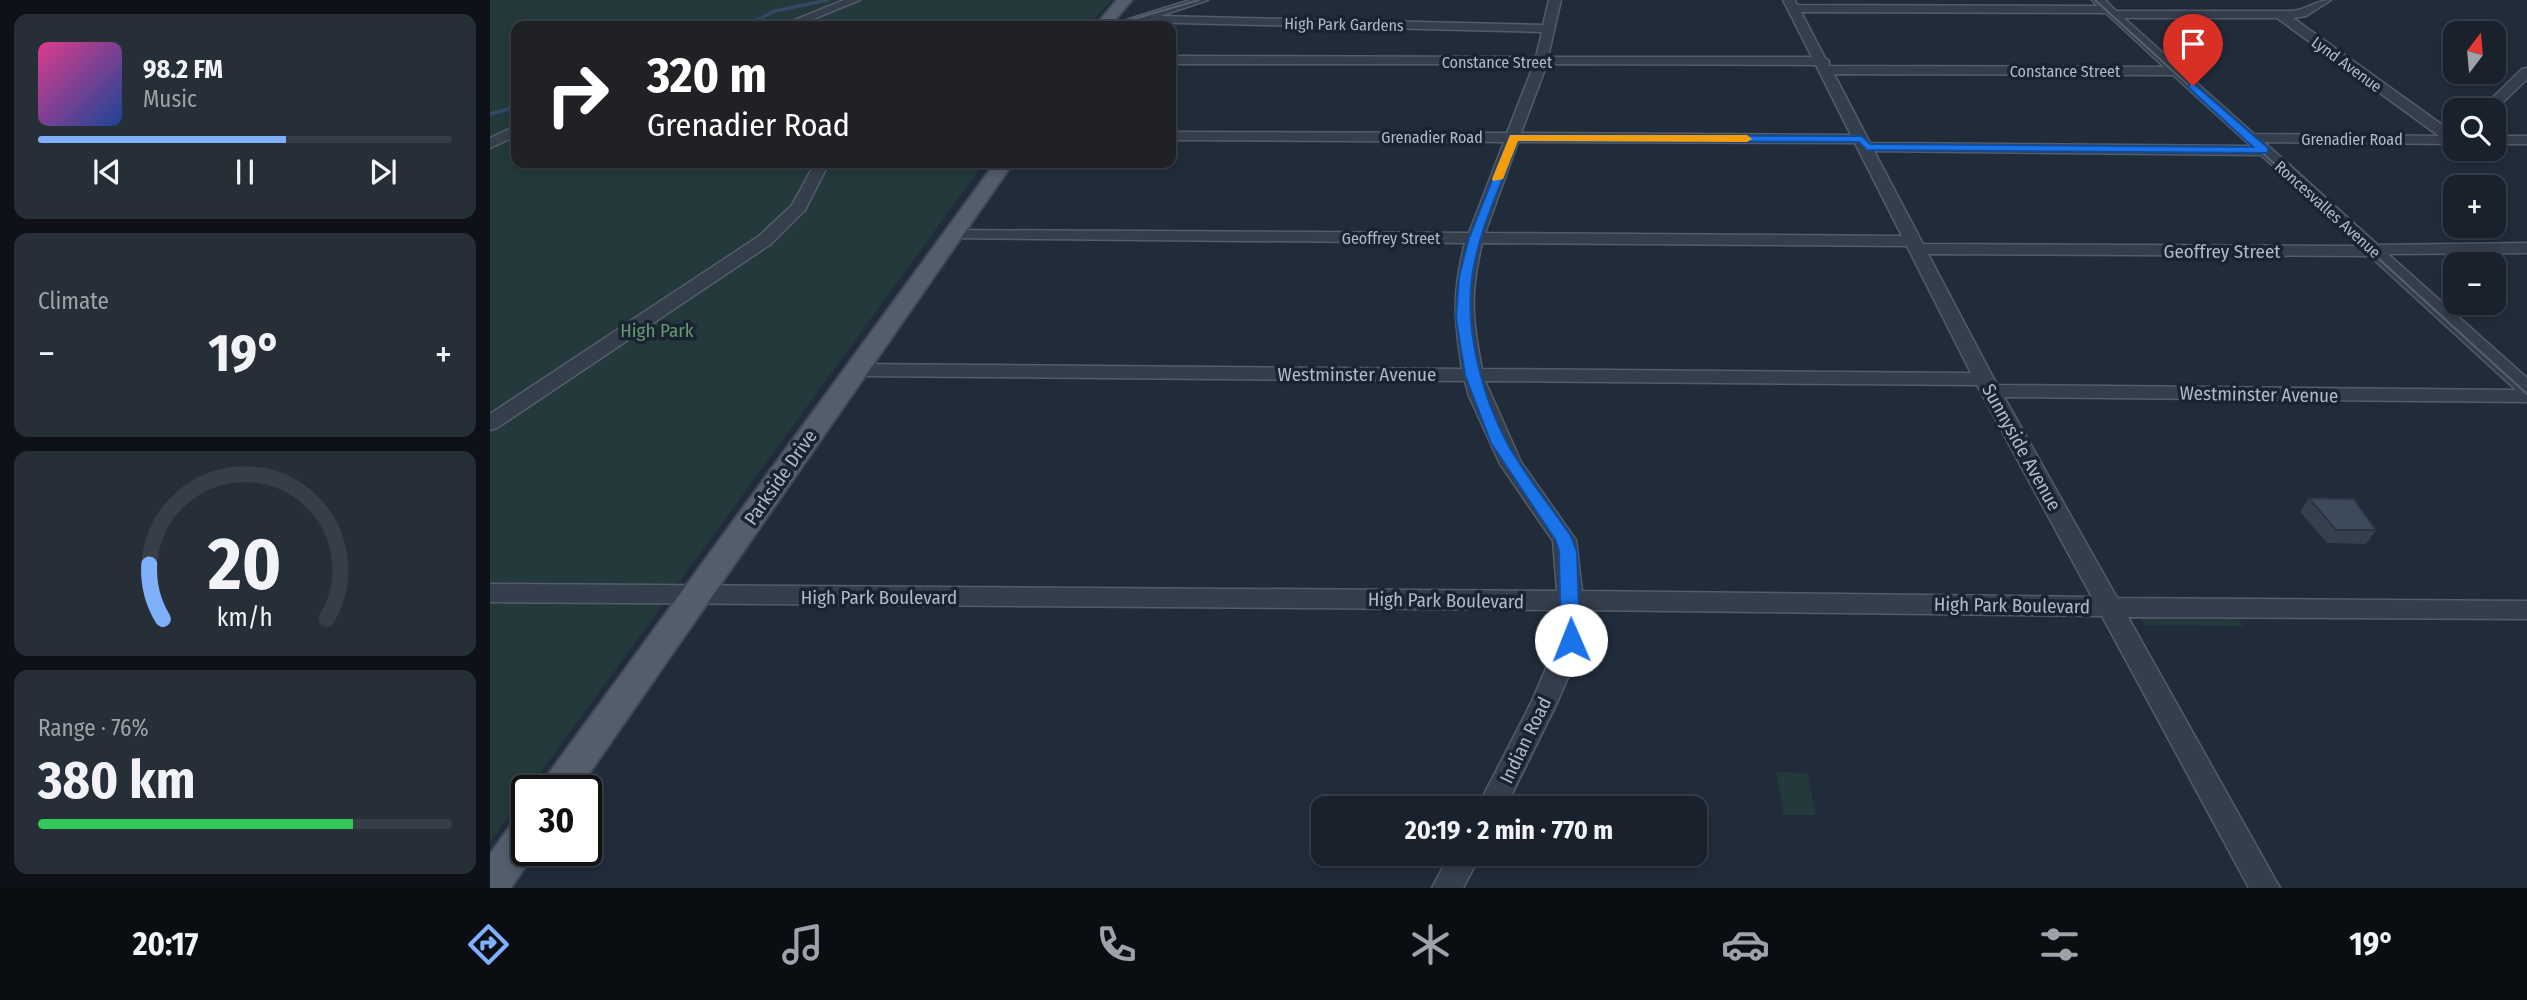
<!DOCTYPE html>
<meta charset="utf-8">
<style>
body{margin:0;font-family:"Fira Sans Condensed",sans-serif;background:#262e38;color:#f1f3f6;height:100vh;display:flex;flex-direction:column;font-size:26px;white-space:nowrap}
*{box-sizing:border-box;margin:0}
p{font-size:23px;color:#9fa3a9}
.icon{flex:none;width:38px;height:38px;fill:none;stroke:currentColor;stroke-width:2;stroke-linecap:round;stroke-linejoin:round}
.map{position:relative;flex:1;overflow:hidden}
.sheet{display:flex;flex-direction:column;gap:14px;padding:14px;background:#0e1218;width:490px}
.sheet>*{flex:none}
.top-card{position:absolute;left:21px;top:21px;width:665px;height:147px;border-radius:14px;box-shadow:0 4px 10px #0003,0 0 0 2px #373e48;background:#202124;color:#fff;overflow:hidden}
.needle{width:46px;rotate:16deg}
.controls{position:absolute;left:1953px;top:21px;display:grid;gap:14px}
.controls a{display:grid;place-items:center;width:63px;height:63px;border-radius:14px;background:#19212c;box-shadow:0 4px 10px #0003,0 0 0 2px #373e48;font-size:35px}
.speed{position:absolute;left:21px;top:775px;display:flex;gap:14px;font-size:35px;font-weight:700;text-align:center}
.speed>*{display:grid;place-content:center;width:91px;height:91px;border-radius:50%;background:#19212c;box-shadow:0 4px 10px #0003,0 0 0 2px #373e48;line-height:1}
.speed .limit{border:4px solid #111;border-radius:10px;background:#fff;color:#111}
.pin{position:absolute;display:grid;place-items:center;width:60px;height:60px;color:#fff;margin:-72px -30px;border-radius:50% 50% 50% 0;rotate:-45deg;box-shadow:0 0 7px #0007}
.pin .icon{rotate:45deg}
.me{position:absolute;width:77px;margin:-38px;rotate:359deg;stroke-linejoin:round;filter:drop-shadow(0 0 5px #0008)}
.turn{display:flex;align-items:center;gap:24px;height:147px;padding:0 21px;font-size:32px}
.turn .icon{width:91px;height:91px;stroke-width:2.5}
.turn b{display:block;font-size:49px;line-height:60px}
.big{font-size:52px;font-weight:700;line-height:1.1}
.sheet .card{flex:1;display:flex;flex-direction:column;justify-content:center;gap:10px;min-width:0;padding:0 24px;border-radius:14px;background:#262e38}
.sheet .dial{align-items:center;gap:0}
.dial svg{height:182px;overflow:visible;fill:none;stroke:#373e48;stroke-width:7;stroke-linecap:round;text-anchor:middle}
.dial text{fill:#f1f3f6;stroke:none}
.song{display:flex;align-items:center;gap:21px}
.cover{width:84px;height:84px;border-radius:10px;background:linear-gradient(135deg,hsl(330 70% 55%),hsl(220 70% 35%))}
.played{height:7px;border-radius:4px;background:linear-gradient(90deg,#80b0fb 60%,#373e48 60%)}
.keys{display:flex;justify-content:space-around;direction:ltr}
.heat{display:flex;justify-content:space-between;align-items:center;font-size:38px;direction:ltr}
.charge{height:10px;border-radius:5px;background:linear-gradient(90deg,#34c759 76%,#373e48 0)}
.trip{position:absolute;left:821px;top:796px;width:396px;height:70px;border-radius:14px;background:#19212c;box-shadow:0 4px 10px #0003,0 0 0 2px #373e48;font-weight:700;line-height:70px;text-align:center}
.dock{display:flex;height:112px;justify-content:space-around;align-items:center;background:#0a0d12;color:#9fa3a9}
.dock .icon{width:49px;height:49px}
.dock .active{color:#80b0fb}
.dock b{font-size:32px;color:#f1f3f6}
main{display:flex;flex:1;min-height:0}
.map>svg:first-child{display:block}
.green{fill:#23393c}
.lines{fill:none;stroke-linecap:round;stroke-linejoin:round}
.stream{stroke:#344763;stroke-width:3.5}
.minor-casing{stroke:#535c69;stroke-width:3}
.major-casing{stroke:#3e4754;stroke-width:4}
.minor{fill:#353e4b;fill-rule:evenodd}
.major{fill:#535d6b;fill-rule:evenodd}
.tram{stroke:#566272;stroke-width:2}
.wall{fill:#34404e}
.building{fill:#3d4a5b;stroke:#2b3440;stroke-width:2}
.route{fill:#1a73e8;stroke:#114b97;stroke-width:2}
.slow{fill:#f59e0b}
.labels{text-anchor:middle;stroke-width:7;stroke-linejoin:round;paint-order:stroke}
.far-street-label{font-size:16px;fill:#b0b9c7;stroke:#1a2330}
.street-label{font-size:19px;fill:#b0b9c7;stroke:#1a2330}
.park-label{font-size:19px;fill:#669972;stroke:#1a2330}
</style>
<main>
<section class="sheet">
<div class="card">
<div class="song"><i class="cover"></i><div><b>98.2 FM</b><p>Music</p></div></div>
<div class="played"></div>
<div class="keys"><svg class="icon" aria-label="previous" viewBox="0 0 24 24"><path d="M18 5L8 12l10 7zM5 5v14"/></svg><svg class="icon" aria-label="pause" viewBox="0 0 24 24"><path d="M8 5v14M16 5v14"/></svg><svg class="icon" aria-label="next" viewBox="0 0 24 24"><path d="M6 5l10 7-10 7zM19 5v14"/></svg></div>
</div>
<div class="card"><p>Climate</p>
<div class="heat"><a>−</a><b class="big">19°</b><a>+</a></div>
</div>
<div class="card dial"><svg viewBox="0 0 100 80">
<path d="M14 69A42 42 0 1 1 86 69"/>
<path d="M14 69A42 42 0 0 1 8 45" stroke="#80b0fb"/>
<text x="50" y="56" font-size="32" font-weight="700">20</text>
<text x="50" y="72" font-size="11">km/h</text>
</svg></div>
<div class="card"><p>Range · 76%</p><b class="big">380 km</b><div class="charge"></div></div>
</section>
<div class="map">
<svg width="2037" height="888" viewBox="0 0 2037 888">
<rect width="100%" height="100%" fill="#212c3b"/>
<g class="green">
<path d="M0,0H622L598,26H26V163H494L0,842Z"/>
<path d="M1651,618L1748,619L1754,626L1655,625Z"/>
<path d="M1286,772L1317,773L1326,815H1294Z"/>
</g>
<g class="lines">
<g class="stream">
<path d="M255,26L285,11L338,0"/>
<path d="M0,114L26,107"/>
</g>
<g class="minor-casing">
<g id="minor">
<path d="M354,0H370L306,26H290Z"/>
<path d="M700,0H718L670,16L1053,25L1059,0H1071L1058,57H1322L1293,0H1305L1307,5L1608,6L1602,0H1615L1626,11H1802C1817,10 1825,0 1841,0L1816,16L1803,18L1965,134V144L1774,142L1888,245L2037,243V253L1898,254L2037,378V402L1514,397L1627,598L2037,601V619L1638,617L1790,888H1759L1612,616L1092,610L1094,640L1067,703L1015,808H987L1042,701L1068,640V610L0,602V584L1067,591L1063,541L1010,464L979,396L975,381L367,376L357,370L367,364L972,369C964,318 962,293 975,243L457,238L455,235L457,232L463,230L979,233L1014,142L681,140V132L1017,133L1044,64H681V56L1046,57L1052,32L648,22L635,26H617ZM1311,12L1616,13L1674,67L1339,66V61L1335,58ZM1634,18H1787L1949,136L1764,134ZM1057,64L1326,65L1361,135L1031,133ZM1344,74L1683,75L1761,146L1380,143ZM1028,142L1365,143L1412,236L995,233ZM1384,151L1771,155L1870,246L1433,244ZM992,243L1417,246L1481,373L992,369C982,319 980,294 992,243ZM1438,254L1880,256L2026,390L1507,385ZM995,381L1487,385L1602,597L1092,591L1086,540L1031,462Z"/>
<path d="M2037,68V79L2004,111L1990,110L2032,69Z"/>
<path d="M26,126V136L0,148V138Z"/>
<rect x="2004" y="136" width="33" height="8"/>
<path d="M325,163H339L315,210L281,244L7,428L0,430V414L269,236L302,205Z"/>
<path d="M960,854H991L973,888H942Z"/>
</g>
</g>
<g class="major-casing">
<g id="major">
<path d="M627,0H642L620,26H605Z"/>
<path d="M505,163H523L87,791H49L54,780Z"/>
<path d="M37,816V850H46L21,888H0V854L24,821Z"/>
</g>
</g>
<use href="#minor" class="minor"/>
<use href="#major" class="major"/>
<g class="tram">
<path d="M1605,0L2037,394"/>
<path d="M619,26L709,0"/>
</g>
</g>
<path class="wall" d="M1819,498L1886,530L1876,544L1837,543L1810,512Z"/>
<path class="building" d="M1819,498L1864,499L1886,530H1846Z"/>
<path class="route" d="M1703,83L1778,148V153L1377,150L1369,142L1028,141C1011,185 988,231 982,278C975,330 992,396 1017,443C1035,475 1060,505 1081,536L1087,552L1090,640L1087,645L1081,647L1074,645L1071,640L1069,552L1066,541L1001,443L975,375L966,318L969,277L979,238L1020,135L1372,136L1380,144L1763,147L1699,88V84Z"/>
<path class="slow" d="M1020,135H1257L1262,139L1257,142L1028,141L1013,179L1003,181L1002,179Z"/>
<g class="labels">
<g class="far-street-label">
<text transform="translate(854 24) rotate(1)" y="6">High Park Gardens</text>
<text x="1007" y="68">Constance Street</text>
<text transform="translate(1857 64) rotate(36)" y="6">Lynd Avenue</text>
<text x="1575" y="77">Constance Street</text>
<text x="942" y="143">Grenadier Road</text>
<text x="1862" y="145">Grenadier Road</text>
<text transform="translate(1838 209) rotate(42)" y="6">Roncesvalles Avenue</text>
<text x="901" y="244">Geoffrey Street</text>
</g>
<g class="street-label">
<text x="1732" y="258">Geoffrey Street</text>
<text x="867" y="381">Westminster Avenue</text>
<text transform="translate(1769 394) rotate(1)" y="7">Westminster Avenue</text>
<text transform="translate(1532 447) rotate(61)" y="7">Sunnyside Avenue</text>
<text transform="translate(290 477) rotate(-55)" y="7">Parkside Drive</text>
<text x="389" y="604">High Park Boulevard</text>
<text transform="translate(956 600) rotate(1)" y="7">High Park Boulevard</text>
<text transform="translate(1522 605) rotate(1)" y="7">High Park Boulevard</text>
<text transform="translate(1035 740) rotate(-64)" y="7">Indian Road</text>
</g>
<g class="park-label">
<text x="167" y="337">High Park</text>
</g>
</g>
</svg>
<div class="controls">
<a><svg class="needle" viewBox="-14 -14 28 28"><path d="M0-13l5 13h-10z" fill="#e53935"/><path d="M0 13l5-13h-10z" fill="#9fa3a9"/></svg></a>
<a><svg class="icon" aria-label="search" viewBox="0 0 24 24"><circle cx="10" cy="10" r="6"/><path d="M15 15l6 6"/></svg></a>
<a>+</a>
<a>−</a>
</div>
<div class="speed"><div class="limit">30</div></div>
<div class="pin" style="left:1703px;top:86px;background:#d93025"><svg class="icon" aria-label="arrive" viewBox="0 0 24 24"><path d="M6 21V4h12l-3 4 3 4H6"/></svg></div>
<svg class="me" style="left:1081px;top:640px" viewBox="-20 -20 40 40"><circle r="19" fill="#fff"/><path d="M0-13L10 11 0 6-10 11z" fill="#1a73e8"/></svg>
<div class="trip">20:19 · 2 min · 770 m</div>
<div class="top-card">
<div class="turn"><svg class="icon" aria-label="right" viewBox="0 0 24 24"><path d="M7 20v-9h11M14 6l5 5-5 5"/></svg><div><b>320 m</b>Grenadier Road</div></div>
</div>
</div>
</main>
<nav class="dock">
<b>20:17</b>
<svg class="icon active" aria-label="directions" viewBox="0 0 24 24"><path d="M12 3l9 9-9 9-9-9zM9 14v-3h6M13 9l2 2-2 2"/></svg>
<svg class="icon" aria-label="music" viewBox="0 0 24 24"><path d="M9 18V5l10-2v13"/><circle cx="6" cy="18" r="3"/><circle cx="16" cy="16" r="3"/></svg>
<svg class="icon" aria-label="phone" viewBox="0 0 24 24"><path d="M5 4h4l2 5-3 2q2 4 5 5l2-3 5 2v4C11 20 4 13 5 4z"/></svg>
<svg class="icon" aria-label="climate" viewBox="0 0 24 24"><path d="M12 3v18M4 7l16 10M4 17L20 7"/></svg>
<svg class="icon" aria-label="car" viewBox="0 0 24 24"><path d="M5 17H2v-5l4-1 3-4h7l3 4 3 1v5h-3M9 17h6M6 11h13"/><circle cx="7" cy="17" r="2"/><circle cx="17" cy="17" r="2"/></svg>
<svg class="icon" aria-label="filters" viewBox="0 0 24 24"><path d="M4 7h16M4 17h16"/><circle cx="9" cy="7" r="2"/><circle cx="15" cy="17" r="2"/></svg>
<b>19°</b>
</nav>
